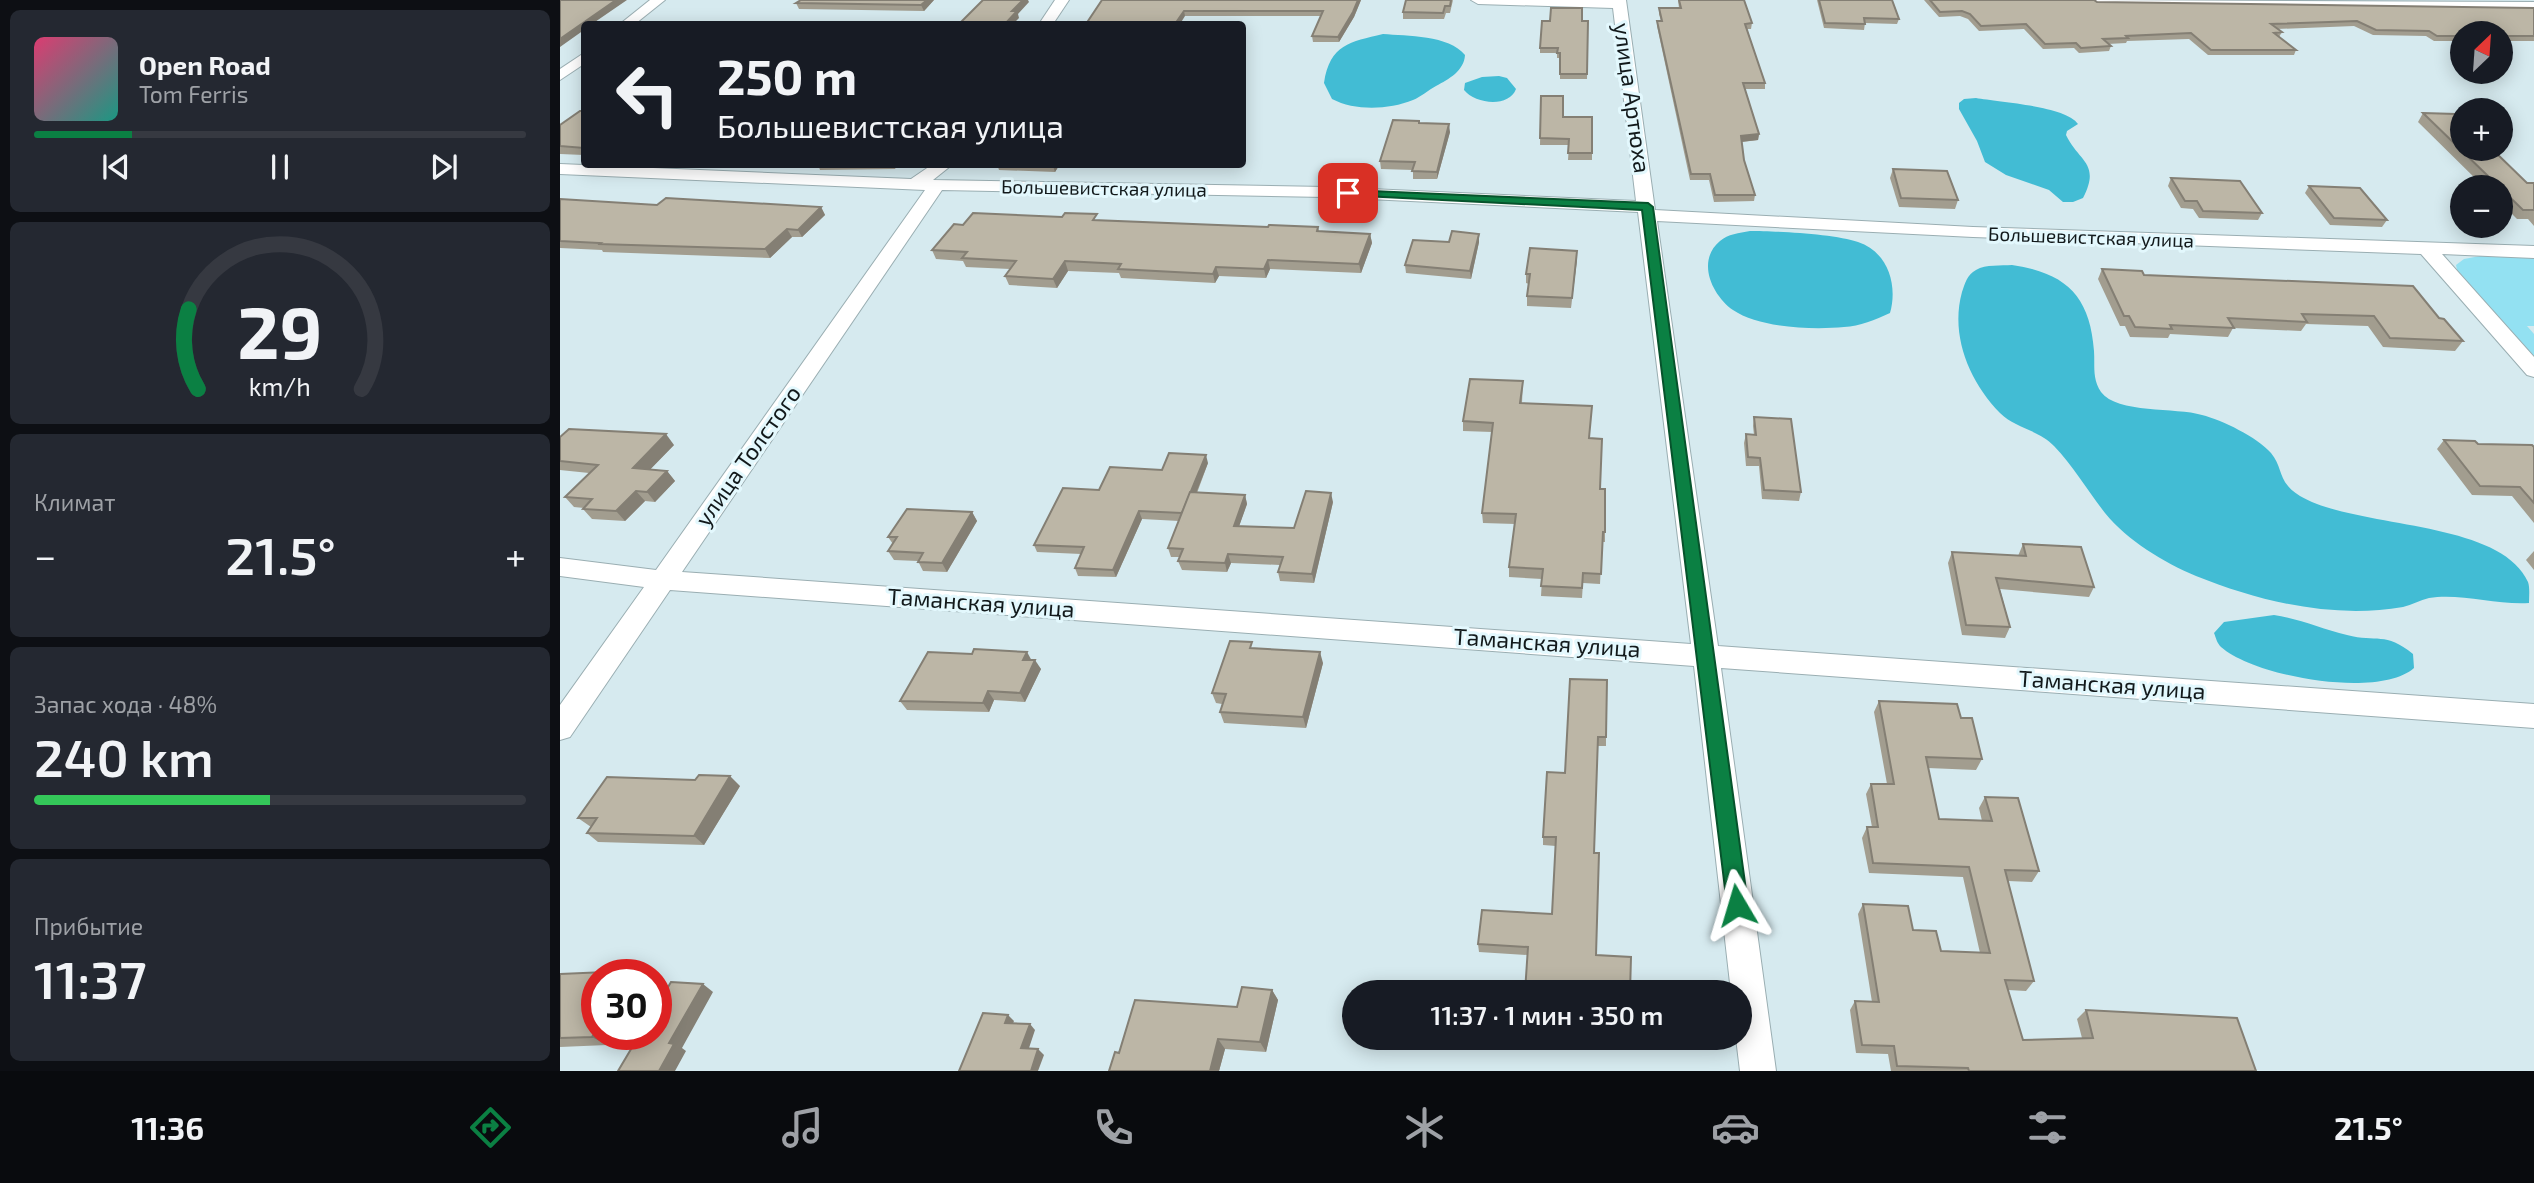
<!DOCTYPE html>
<html lang="ru">
<meta charset="utf-8">
<style>
body{margin:0;font-family:"Exo 2",sans-serif;background:#242831;color:#f1f3f6;height:100vh;display:flex;flex-direction:column;font-size:26px;white-space:nowrap}
*{box-sizing:border-box;margin:0}
p{font-size:23px;color:#9ea1a6}
.icon{flex:none;width:38px;height:38px;fill:none;stroke:currentColor;stroke-width:2;stroke-linecap:round;stroke-linejoin:round}
.map{position:relative;flex:1;overflow:hidden}
.drawer{display:flex;flex-direction:column;gap:10px;padding:10px;background:#0d0f14;width:560px}
.drawer>*{flex:none}
.banner{position:absolute;left:21px;top:21px;width:665px;height:147px;border-radius:7px;box-shadow:0 4px 18px #0003;background:#171b24;color:#f1f3f6;overflow:hidden}
.needle{width:46px;rotate:25deg}
.controls{position:absolute;left:1890px;top:21px;display:grid;gap:14px}
.controls a{display:grid;place-items:center;width:63px;height:63px;border-radius:50%;background:#171b24;box-shadow:0 4px 18px #0003;font-size:35px}
.speed{position:absolute;left:21px;top:959px;display:flex;gap:14px;font-size:35px;font-weight:700;text-align:center}
.speed>*{display:grid;place-content:center;width:91px;height:91px;border-radius:50%;background:#171b24;box-shadow:0 4px 18px #0003;line-height:1}
.speed .limit{border:10px solid #d22;background:#fff;color:#111}
.pin{position:absolute;display:grid;place-items:center;width:60px;height:60px;color:#fff;margin:-30px;border-radius:14px;box-shadow:0 4px 10px #0006}
.me{position:absolute;width:77px;margin:-38px;rotate:353deg;stroke-linejoin:round;filter:drop-shadow(0 0 5px #0008)}
.turn{display:flex;align-items:center;gap:24px;height:147px;padding:0 21px;font-size:32px}
.turn .icon{width:91px;height:91px;stroke-width:2.5}
.turn b{display:block;font-size:49px;line-height:60px}
.big{font-size:52px;font-weight:600;line-height:1.1}
.drawer .card{flex:1;display:flex;flex-direction:column;justify-content:center;gap:10px;min-width:0;padding:0 24px;border-radius:10px;background:#242831}
.drawer .dial{align-items:center;gap:0}
.dial svg{height:182px;overflow:visible;fill:none;stroke:#363941;stroke-width:7;stroke-linecap:round;text-anchor:middle}
.dial text{fill:#f1f3f6;stroke:none}
.song{display:flex;align-items:center;gap:21px}
.cover{width:84px;height:84px;border-radius:10px;background:linear-gradient(135deg,hsl(340 70% 55%),hsl(170 70% 35%))}
.played{height:7px;border-radius:4px;background:linear-gradient(90deg,#0b8043 20%,#363941 20%)}
.keys{display:flex;justify-content:space-around;direction:ltr}
.heat{display:flex;justify-content:space-between;align-items:center;font-size:38px;direction:ltr}
.charge{height:10px;border-radius:5px;background:linear-gradient(90deg,#34c759 48%,#363941 0)}
.trip{position:absolute;left:782px;top:980px;width:410px;height:70px;border-radius:35px;background:#171b24;box-shadow:0 4px 18px #0003;font-weight:600;line-height:70px;text-align:center}
.dock{display:flex;height:112px;justify-content:space-around;align-items:center;background:#090b0e;color:#9ea1a6}
.dock .icon{width:49px;height:49px}
.dock .current{color:#0b8043}
.dock b{font-size:32px;color:#f1f3f6}
main{display:flex;flex:1;min-height:0}
.map>svg:first-child{display:block}
.green{fill:#93e1f2}
.forest{fill:#42bcd4}
.lines{fill:none;stroke-linecap:round;stroke-linejoin:round}
.street-casing{stroke:#9aaeb2;stroke-width:2}
.street{fill:#fff;fill-rule:evenodd}
.wall{fill:#a29d8f}
.shaded-wall{fill:#847f74}
.building{fill:#bcb6a6;stroke:#847f74;stroke-width:2}
.route{fill:#0b8043;stroke:#07532c;stroke-width:2}
.labels{text-anchor:middle;stroke-width:6;stroke-linejoin:round;paint-order:stroke}
.far-street-label{font-size:19px;fill:#12191b;stroke:#e3f8fd}
.street-label{font-size:23px;fill:#12191b;stroke:#e3f8fd}
</style>
<main>
<section class="drawer">
<div class="card">
<div class="song"><i class="cover"></i><div><b>Open Road</b><p>Tom Ferris</p></div></div>
<div class="played"></div>
<div class="keys"><svg class="icon" aria-label="previous" viewBox="0 0 24 24"><path d="M18 5L8 12l10 7zM5 5v14"/></svg><svg class="icon" aria-label="pause" viewBox="0 0 24 24"><path d="M8 5v14M16 5v14"/></svg><svg class="icon" aria-label="next" viewBox="0 0 24 24"><path d="M6 5l10 7-10 7zM19 5v14"/></svg></div>
</div>
<div class="card dial"><svg viewBox="0 0 100 80">
<path d="M14 69A42 42 0 1 1 86 69"/>
<path d="M14 69A42 42 0 0 1 10 34" stroke="#0b8043"/>
<text x="50" y="56" font-size="32" font-weight="700">29</text>
<text x="50" y="72" font-size="11">km/h</text>
</svg></div>
<div class="card"><p>Климат</p>
<div class="heat"><a>−</a><b class="big">21.5°</b><a>+</a></div>
</div>
<div class="card"><p>Запас хода · 48%</p><b class="big">240 km</b><div class="charge"></div></div>
<div class="card"><p>Прибытие</p><b class="big">11:37</b></div>
</section>
<div class="map">
<svg width="1974" height="1071" viewBox="0 0 1974 1071">
<rect width="100%" height="100%" fill="#d6eaef"/>
<path class="green" d="M1920,256L1974,257V326H1967L1974,334V359L1897,270L1896,265L1904,259Z"/>
<g class="forest">
<path d="M823,34C847,36 889,35 905,55C904,71 889,79 876,86C868,90 861,97 853,100C828,110 795,111 772,99L764,83C770,44 790,42 823,34Z"/>
<path d="M939,76L947,78L956,89C949,108 915,104 904,90L905,83L922,77Z"/>
<path d="M1416,98C1438,102 1506,106 1518,124L1507,131L1506,135C1519,162 1541,163 1523,198L1513,202H1503L1489,190L1446,175L1425,162L1417,141L1399,109V103L1404,99Z"/>
<path d="M1190,231C1215,231 1275,234 1298,242C1328,252 1338,285 1330,313C1315,320 1300,326 1284,327C1253,330 1199,328 1173,310C1152,295 1136,261 1160,241C1168,234 1179,233 1190,231Z"/>
<path d="M1452,265C1506,273 1530,296 1534,351C1535,365 1532,379 1541,392C1557,414 1616,407 1642,415C1662,420 1697,437 1711,453C1724,469 1717,482 1740,496C1795,529 1940,519 1968,582C1970,588 1969,596 1969,603C1936,605 1900,593 1869,598C1860,600 1852,605 1843,607C1773,619 1701,602 1636,576C1603,562 1568,541 1545,513C1528,491 1513,466 1494,446C1479,430 1455,428 1440,413C1409,381 1390,335 1402,292C1405,283 1407,275 1416,270C1426,264 1441,266 1452,265Z"/>
<path d="M1714,615C1740,619 1762,629 1787,635C1817,643 1825,631 1853,654L1854,668C1819,699 1695,677 1661,647C1657,643 1656,638 1654,633L1664,622Z"/>
</g>
<g class="lines">
<g class="street-casing">
<g id="street">
<path d="M90,0H105L75,24H60Z"/>
<path d="M495,0H509L493,24H479Z"/>
<path d="M911,0H1066L1095,210L1413,227L1974,246V258L1882,254L1974,357V377L1967,375L1861,254L1413,237L1097,221L1158,646L1974,704V728L1161,668L1216,1071H1180L1176,1038H1180V992H1171L1134,666L110,590L10,737L0,740V705L84,587L0,576V558L96,570L365,190L0,174V164L351,179L373,164H393L373,180L766,187L1076,201L1053,8L918,4ZM382,190L766,197L1078,212L1131,644L122,572Z"/>
<path d="M1528,0L1974,2V10L1535,4Z"/>
<path d="M24,53V64L0,80V69Z"/>
</g>
</g>
<use href="#street" class="street"/>
</g>
<g class="wall">
<path d="M374,0L364,11L239,9L236,3Z"/>
<path d="M542,0H801L794,17L779,42H753L752,36L761,16H625Z"/>
<path d="M893,0L890,13H886L884,19H843V12Z"/>
<path d="M1118,0H1184L1192,23L1191,29H1187L1205,83V89H1185L1199,134L1198,140L1182,142L1184,160L1195,195L1194,201L1154,202L1149,180H1130L1097,26V21H1101L1099,14V8H1119Z"/>
<path d="M1257,0H1332L1339,19L1337,24L1305,23L1304,30L1264,28Z"/>
<path d="M1364,0H1534L1537,2L1974,8V41H1941V33H1902V41H1874L1866,36L1813,35L1794,26L1717,29L1722,32L1719,37L1736,50L1734,55H1648L1629,39L1567,41L1566,43L1548,44L1551,46L1549,51L1519,53L1514,48L1483,49L1464,29L1419,31L1408,19L1400,16L1379,17Z"/>
<path d="M1022,21H1028L1027,79H1000V58H997V53H980V48Z"/>
<path d="M981,96L1003,117L1032,153V160H1008L1009,145H980Z"/>
<path d="M24,111V155L0,154V125Z"/>
<path d="M1863,113L1967,183H1974V226L1968,219H1957L1941,203V187H1924L1858,122Z"/>
<path d="M859,123L890,132L877,179H853V170L821,169L820,161Z"/>
<path d="M258,164H338L335,169L260,170Z"/>
<path d="M437,164H500L495,172L439,170Z"/>
<path d="M1333,169L1398,200L1395,209L1339,207L1330,178Z"/>
<path d="M1611,178L1702,213L1698,220L1639,218L1633,209L1621,208L1608,186Z"/>
<path d="M1749,186L1827,220L1822,227L1770,225L1745,193Z"/>
<path d="M0,199L97,205L261,207L265,215L242,237H232L210,258L43,252L42,250L0,248Z"/>
<path d="M539,220L708,227H758L759,231L810,234L812,243L801,273L710,269L706,278L659,276L655,283L561,278L559,273L508,271L497,288L449,285L445,276L450,269L406,267L403,261L376,259L372,250L403,225Z"/>
<path d="M889,242H919L911,279L846,273L845,265Z"/>
<path d="M1017,251L1011,308L967,306V296L969,284L966,283V274Z"/>
<path d="M1542,269L1879,318L1903,341L1895,351L1823,347L1808,326L1746,324L1741,331L1673,328L1668,337L1610,334L1608,338L1570,337L1565,326H1560L1538,279Z"/>
<path d="M963,381L962,403L1030,438L1040,489L1045,532V542H1042L1040,584L1023,583L1022,598L981,596L982,579L949,577V567L955,524L923,523L922,513L932,432L903,431V421Z"/>
<path d="M1194,417L1241,492L1239,501L1202,499L1199,466H1186L1184,443L1186,434L1194,435L1193,426Z"/>
<path d="M0,437L114,445L90,469L107,471L115,481L95,502L85,501L65,521L32,519L23,509L24,508L14,507L5,497L29,473L0,470Z"/>
<path d="M1884,440L1918,444L1974,447V523L1952,496L1912,495L1877,449Z"/>
<path d="M648,463L637,493L685,495L687,504L679,526L734,528L773,502L754,583L720,581L718,572L720,565L671,563L667,572L622,570L618,561L620,557H611L608,548L619,521L582,519L556,577L518,576L515,568L521,554L477,552L474,545L539,490L602,470Z"/>
<path d="M412,512L417,521L387,572L363,571L358,561L334,560L328,551L333,544L328,537Z"/>
<path d="M1463,544L1534,587L1529,597L1440,589L1450,627L1445,638L1402,635L1388,563L1392,552L1458,556Z"/>
<path d="M1974,551V570L1966,560Z"/>
<path d="M694,649L763,663L746,728L664,723L660,712L662,704L656,703L652,693Z"/>
<path d="M471,660L481,669L465,702L434,700L429,712L347,710L340,701Z"/>
<path d="M1010,679L1046,737V746H1037L1034,853L968,955L919,952L918,944L992,914L996,846L983,845V837L1005,773Z"/>
<path d="M1319,701L1401,718L1422,759L1416,770L1368,768L1379,819L1422,821L1419,808L1425,797L1479,871L1472,882L1448,881L1474,981L1466,991L1448,990L1463,1040L1522,1038L1517,1019L1526,1010L1696,1071H1331L1328,1054L1296,1053L1290,1010L1295,1001L1312,1002L1298,914L1303,904L1353,930L1381,951L1420,953L1403,877L1309,873L1302,838L1307,827H1312L1306,794L1311,784H1327L1314,712Z"/>
<path d="M180,786L144,845L38,842L27,833L31,827L18,818Z"/>
<path d="M0,974L37,1034H53L47,1045L0,1047Z"/>
<path d="M712,990L718,1000L706,1052L665,1049L659,1071H549Z"/>
</g>
<g class="shaded-wall">
<path d="M56,0H67L32,24H24V30L0,47V39Z"/>
<path d="M367,0H374L364,11L361,5Z"/>
<path d="M463,0H468L469,2L458,14L459,18L453,24H445L452,11Z"/>
<path d="M798,0H801L794,17L779,42L778,37Z"/>
<path d="M624,11L625,16L620,24H615Z"/>
<path d="M889,124L890,132L877,179V172Z"/>
<path d="M1199,134L1198,140L1180,142L1181,136Z"/>
<path d="M494,164H500L495,172L493,166Z"/>
<path d="M261,207L265,215L242,237L238,230Z"/>
<path d="M227,229L232,237L210,258L205,249Z"/>
<path d="M810,234L812,243L801,273L799,264Z"/>
<path d="M919,234V242L911,279L910,271Z"/>
<path d="M1017,251V260L1011,308L1012,298Z"/>
<path d="M708,260L710,269L706,278L704,269Z"/>
<path d="M505,261L508,271L497,288L493,279Z"/>
<path d="M656,267L659,276L655,283L653,274Z"/>
<path d="M106,434L114,445L82,478L73,468Z"/>
<path d="M646,455L648,463L625,521L623,513Z"/>
<path d="M107,471L115,481L95,502L87,492Z"/>
<path d="M76,491L85,501L65,521L56,511Z"/>
<path d="M771,493L773,502L754,583L752,574Z"/>
<path d="M685,495L687,504L676,535L674,526Z"/>
<path d="M579,511L582,519L556,577L553,570Z"/>
<path d="M412,512L417,521L387,572L382,563Z"/>
<path d="M668,554L671,563L667,572L665,563Z"/>
<path d="M467,652L472,661L463,660Z"/>
<path d="M760,652L763,663L746,728L743,717Z"/>
<path d="M475,660L481,669L465,702L460,693Z"/>
<path d="M428,691L434,700L429,712L423,703Z"/>
<path d="M170,776L180,786L144,845L134,836Z"/>
<path d="M143,984L153,992L122,1048L126,1051L115,1071H99L109,1043Z"/>
<path d="M712,990L718,1000L706,1052L700,1042Z"/>
<path d="M448,1015L454,1021L451,1028L445,1023Z"/>
<path d="M470,1024L475,1030L467,1054L461,1048Z"/>
<path d="M37,1029V1034H53L47,1045L32,1037Z"/>
<path d="M658,1039L665,1049L659,1071H650Z"/>
<path d="M478,1049L484,1055L478,1071H471Z"/>
</g>
<g class="building">
<path d="M0,0H56L0,39Z"/>
<path d="M241,0H367L361,5L236,3Z"/>
<path d="M423,0H463L452,11H457L445,24H399Z"/>
<path d="M542,0H798L793,12L778,37L752,36L763,11H624L615,24H526Z"/>
<path d="M846,0H891L890,6H885L883,13L843,12Z"/>
<path d="M1119,0H1184L1192,23L1185,24L1205,83H1183L1199,134L1181,136L1184,160L1195,195H1155L1150,174H1131L1097,21H1102L1099,8H1121Z"/>
<path d="M1259,0H1332L1339,19L1304,18L1305,24L1265,23Z"/>
<path d="M1370,0H1534L1537,2L1974,8V36H1941V33H1902V36H1877L1869,31L1816,30L1797,21L1711,24L1722,32L1714,33L1736,50H1651L1631,33L1566,36L1568,38L1543,39L1551,46L1521,48L1516,43L1485,44L1466,24L1421,26L1410,14L1402,11L1380,12Z"/>
<path d="M991,8H1022V21H1028L1027,74H1000V53H997L998,48H980L982,21H990Z"/>
<path d="M981,96H1003V117H1032V153H1008L1009,139L980,138Z"/>
<path d="M20,111H24V148L0,146V125Z"/>
<path d="M1863,113L1896,114L1902,121V149H1932L1967,183H1974V210H1963Z"/>
<path d="M833,120L859,121V123L889,124L877,172L852,171L855,162L820,161Z"/>
<path d="M437,164H494L493,166Z"/>
<path d="M1333,169L1387,171L1398,200L1341,198Z"/>
<path d="M1611,178L1680,181L1702,213L1643,211L1637,201H1625Z"/>
<path d="M1749,186L1800,188L1827,220L1774,218Z"/>
<path d="M106,198L261,207L238,230L227,229L205,249L38,244L40,243L0,241V199L97,205Z"/>
<path d="M413,213L502,217L505,213L537,214L533,220L708,227L709,225L758,227L757,231L810,234L799,264L708,260L704,269L656,267L653,274L558,269L561,264L505,261L493,279L445,276L456,261L402,258L407,252L372,250L394,224L403,225Z"/>
<path d="M892,231L919,234L910,271L845,265L853,240L889,242Z"/>
<path d="M970,248L1017,251L1012,298L967,296L970,274H966Z"/>
<path d="M1542,269L1582,271L1584,275L1853,286L1879,318L1884,319L1903,341L1830,338L1814,316L1742,314L1747,322L1668,318L1674,328L1610,325L1612,329L1575,327L1569,316H1564Z"/>
<path d="M910,379L963,381L960,403L1032,406L1029,438L1042,439L1040,489H1045V532H1043L1041,574L1023,573L1022,588L981,586L983,569L949,567L956,514L922,513L933,423L903,421Z"/>
<path d="M1194,417L1231,419L1241,492L1204,490L1200,458L1188,457L1186,434L1196,435Z"/>
<path d="M9,429L106,434L73,468L107,471L87,492L76,491L56,511L23,509L32,499L5,497L38,465L0,461V437Z"/>
<path d="M1884,440L1915,441L1918,444L1972,445L1974,447V503L1960,487L1920,486Z"/>
<path d="M609,453L646,455L622,513L579,511L553,570L515,568L524,547L474,545L503,488L539,490L550,467L602,470Z"/>
<path d="M746,491L771,493L752,574L718,572L723,557L668,554L665,563L618,561L623,549L608,548L630,492L685,495L674,526L734,528Z"/>
<path d="M347,509L412,512L382,563L358,562L363,553L328,551L337,537H328Z"/>
<path d="M1463,544L1521,547L1534,587L1436,578L1450,627L1406,625L1392,552L1466,556Z"/>
<path d="M670,641L692,642L690,648L760,652L743,717L660,712L666,694L652,693Z"/>
<path d="M414,649L467,652L463,660H475L460,693L428,691L423,703L340,701L368,652L412,654Z"/>
<path d="M1010,679L1047,680L1046,737H1038L1034,853H1039L1036,955L1071,957L1070,992H965L968,947L918,944L922,910L992,914L996,837H983L987,772L1005,773Z"/>
<path d="M1319,701L1397,704L1401,718H1412L1422,759L1366,757L1379,819L1432,821L1425,797L1458,798L1479,871L1445,870L1474,981L1445,980L1463,1040L1533,1038L1526,1010L1677,1018L1696,1071H1409L1408,1068L1337,1066L1334,1046L1302,1045L1295,1001L1319,1002L1303,904L1348,906L1353,930L1376,931L1381,951L1430,953L1409,867L1313,863L1307,827H1318L1311,784H1334Z"/>
<path d="M139,775L170,776L134,836L27,833L37,818H18L47,777L135,780Z"/>
<path d="M68,971L66,975H37V1029L32,1037L0,1038V974Z"/>
<path d="M111,982L143,984L109,1043L114,1044L99,1071H58L80,1034H96V1007Z"/>
<path d="M682,987L712,990L700,1042L658,1039L650,1071H549L555,1052L559,1053L575,1000L677,1007Z"/>
<path d="M423,1013L448,1015L445,1023L470,1024L461,1048L478,1049L471,1071H399Z"/>
</g>
<path class="route" d="M788,190L1088,203L1093,207L1188,905L1185,912L1177,915L1170,912L1167,905L1082,210L784,195L783,193Z"/>
<g class="labels">
<g class="far-street-label">
<text transform="translate(544 188) rotate(1)" y="7">Большевистская улица</text>
<text transform="translate(1531 237) rotate(2)" y="7">Большевистская улица</text>
</g>
<g class="street-label">
<text transform="translate(1072 98) rotate(82)" y="8">улица Артюха</text>
<text transform="translate(188 456) rotate(-55)" y="8">улица Толстого</text>
<text transform="translate(421 603) rotate(4)" y="8">Таманская улица</text>
<text transform="translate(987 643) rotate(4)" y="8">Таманская улица</text>
<text transform="translate(1552 685) rotate(4)" y="8">Таманская улица</text>
</g>
</g>
</svg>
<div class="controls">
<a><svg class="needle" viewBox="-14 -14 28 28"><path d="M0-13l5 13h-10z" fill="#e53935"/><path d="M0 13l5-13h-10z" fill="#9ea1a6"/></svg></a>
<a>+</a>
<a>−</a>
</div>
<div class="speed"><div class="limit">30</div></div>
<div class="pin" style="left:788px;top:193px;background:#d93025"><svg class="icon" aria-label="arrive" viewBox="0 0 24 24"><path d="M6 21V4h12l-3 4 3 4H6"/></svg></div>
<svg class="me" style="left:1177px;top:905px" viewBox="-20 -20 40 40"><path d="M0-17L14 15 0 8-14 15z" fill="#0b8043" stroke="#fff" stroke-width="4"/></svg>
<div class="trip">11:37 · 1 мин · 350 m</div>
<div class="banner">
<div class="turn"><svg class="icon" aria-label="left" viewBox="0 0 24 24"><path d="M17 20v-9H6M10 6l-5 5 5 5"/></svg><div><b>250 m</b>Большевистская улица</div></div>
</div>
</div>
</main>
<nav class="dock">
<b>11:36</b>
<svg class="icon current" aria-label="directions" viewBox="0 0 24 24"><path d="M12 3l9 9-9 9-9-9zM9 14v-3h6M13 9l2 2-2 2"/></svg>
<svg class="icon" aria-label="music" viewBox="0 0 24 24"><path d="M9 18V5l10-2v13"/><circle cx="6" cy="18" r="3"/><circle cx="16" cy="16" r="3"/></svg>
<svg class="icon" aria-label="phone" viewBox="0 0 24 24"><path d="M5 4h4l2 5-3 2q2 4 5 5l2-3 5 2v4C11 20 4 13 5 4z"/></svg>
<svg class="icon" aria-label="climate" viewBox="0 0 24 24"><path d="M12 3v18M4 7l16 10M4 17L20 7"/></svg>
<svg class="icon" aria-label="car" viewBox="0 0 24 24"><path d="M5 17H2v-5l4-1 3-4h7l3 4 3 1v5h-3M9 17h6M6 11h13"/><circle cx="7" cy="17" r="2"/><circle cx="17" cy="17" r="2"/></svg>
<svg class="icon" aria-label="filters" viewBox="0 0 24 24"><path d="M4 7h16M4 17h16"/><circle cx="9" cy="7" r="2"/><circle cx="15" cy="17" r="2"/></svg>
<b>21.5°</b>
</nav>
